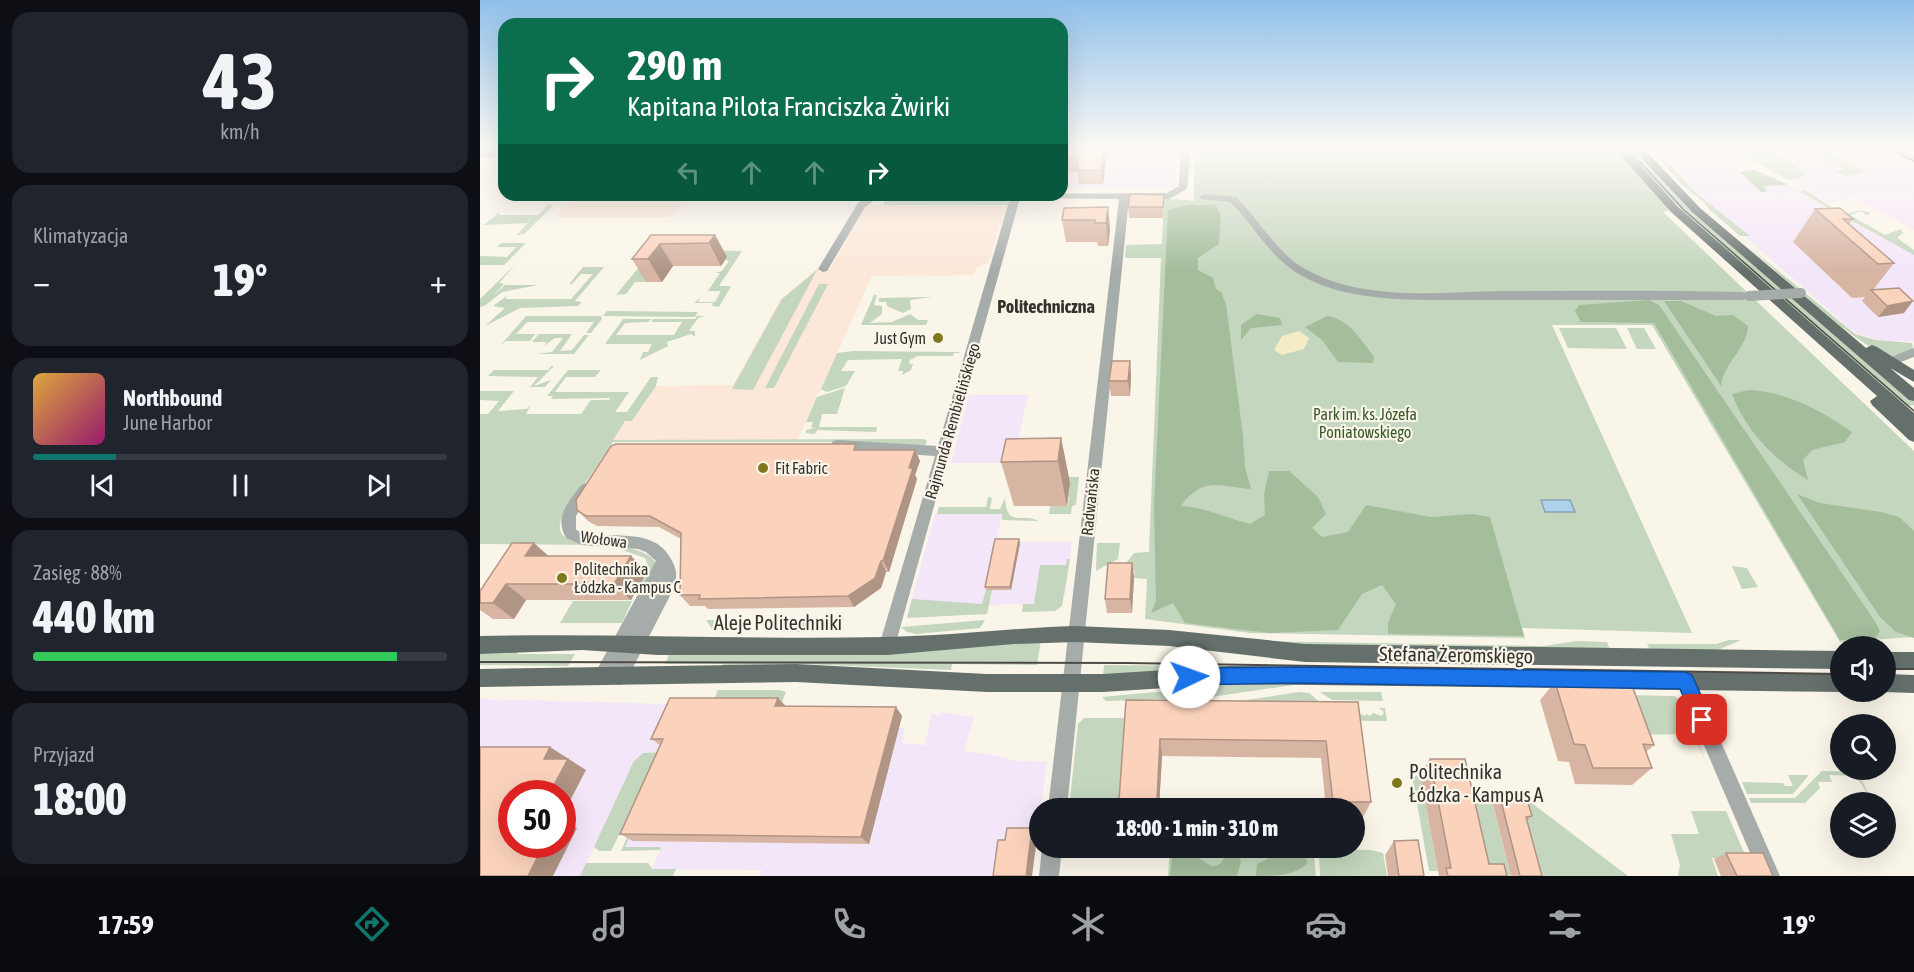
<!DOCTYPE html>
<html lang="pl">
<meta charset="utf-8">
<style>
body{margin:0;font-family:"Asap Condensed",sans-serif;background:#20242c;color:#f1f3f6;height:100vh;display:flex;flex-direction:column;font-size:22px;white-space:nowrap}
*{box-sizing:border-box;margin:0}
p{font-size:20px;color:#9ea1a6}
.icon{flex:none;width:33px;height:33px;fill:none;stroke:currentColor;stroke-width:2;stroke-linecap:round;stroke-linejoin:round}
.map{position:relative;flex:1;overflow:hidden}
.sheet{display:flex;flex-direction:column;gap:12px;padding:12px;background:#0d0f14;width:480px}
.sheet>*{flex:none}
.top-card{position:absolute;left:18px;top:18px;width:570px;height:183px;border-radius:18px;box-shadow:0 6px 24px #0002;background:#0b6e4f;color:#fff;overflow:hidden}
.fabs{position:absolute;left:1350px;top:636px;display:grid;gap:12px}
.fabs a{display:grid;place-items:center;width:66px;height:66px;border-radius:50%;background:#171b24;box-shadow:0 6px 24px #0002;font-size:30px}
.speed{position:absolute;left:18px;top:780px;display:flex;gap:12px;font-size:30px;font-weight:700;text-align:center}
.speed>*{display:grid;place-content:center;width:78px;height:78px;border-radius:50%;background:#171b24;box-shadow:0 6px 24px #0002;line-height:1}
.speed .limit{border:9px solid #d22;background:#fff;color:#111}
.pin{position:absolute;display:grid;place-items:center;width:51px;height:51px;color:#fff;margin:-26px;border-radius:12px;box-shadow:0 3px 9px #0006}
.me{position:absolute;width:66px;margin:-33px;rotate:87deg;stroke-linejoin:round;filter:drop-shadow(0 0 4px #0008)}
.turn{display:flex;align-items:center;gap:21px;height:126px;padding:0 30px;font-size:27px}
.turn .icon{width:78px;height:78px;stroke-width:2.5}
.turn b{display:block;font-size:42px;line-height:51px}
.lanes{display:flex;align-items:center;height:57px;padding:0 30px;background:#0003;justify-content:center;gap:30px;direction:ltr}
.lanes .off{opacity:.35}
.big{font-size:45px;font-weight:800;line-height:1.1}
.sheet .card{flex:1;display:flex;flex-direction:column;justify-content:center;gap:9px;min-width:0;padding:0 21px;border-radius:18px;background:#20242c}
.sheet .dial{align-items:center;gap:0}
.dial b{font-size:78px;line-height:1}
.song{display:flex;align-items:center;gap:18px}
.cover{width:72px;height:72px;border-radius:9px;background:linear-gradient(135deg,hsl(40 70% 55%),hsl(320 70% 35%))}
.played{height:6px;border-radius:3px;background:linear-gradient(90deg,#0f766e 20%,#363941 20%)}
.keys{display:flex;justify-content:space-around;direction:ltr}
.heat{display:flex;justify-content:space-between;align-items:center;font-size:33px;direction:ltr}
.charge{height:9px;border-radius:4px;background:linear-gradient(90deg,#34c759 88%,#363941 0)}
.trip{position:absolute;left:549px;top:798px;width:336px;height:60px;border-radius:30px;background:#171b24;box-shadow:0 6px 24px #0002;font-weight:800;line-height:60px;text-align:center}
.tabs{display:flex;height:96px;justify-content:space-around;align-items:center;background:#090b0e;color:#9ea1a6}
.tabs .icon{width:42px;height:42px}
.tabs .selected{color:#0f766e}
.tabs b{font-size:27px;color:#f1f3f6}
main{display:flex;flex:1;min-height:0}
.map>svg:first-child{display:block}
.commercial{fill:#f4e6f9;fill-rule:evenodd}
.industrial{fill:#fce7d8}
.green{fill:#c4d6be}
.forest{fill:#a4bd9b}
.sand{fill:#f5ecc6}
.water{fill:#acd2ec;stroke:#88a2b3;stroke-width:1.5}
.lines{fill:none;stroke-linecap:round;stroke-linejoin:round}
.minor{fill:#a6acaa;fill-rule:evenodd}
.major{fill:#65706d;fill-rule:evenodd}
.tram-far1{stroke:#4e4b46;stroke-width:1.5}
.tram{stroke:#4e4b46;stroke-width:2}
.minor-bridge{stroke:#a6acaa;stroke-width:10}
.wall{fill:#d8b5a3}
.shaded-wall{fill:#b09484}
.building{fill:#fbd3bd;stroke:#b09484;stroke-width:1.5}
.route{fill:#1a73e8;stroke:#114b97;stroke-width:1.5}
.poi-dot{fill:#7f771c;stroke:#faf5e9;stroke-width:2}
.labels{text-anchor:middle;stroke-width:4.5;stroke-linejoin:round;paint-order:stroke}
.poi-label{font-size:16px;fill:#35322e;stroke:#faf5e9;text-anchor:start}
.park-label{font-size:16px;fill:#375928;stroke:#faf5e9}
.street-label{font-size:16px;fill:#35322e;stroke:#faf5e9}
.neighbourhood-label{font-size:18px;font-weight:bold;fill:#35322e;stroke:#faf5e9}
.near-street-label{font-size:20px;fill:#35322e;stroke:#faf5e9}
.near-poi-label{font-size:20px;fill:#35322e;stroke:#faf5e9;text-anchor:start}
</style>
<main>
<section class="sheet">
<div class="card dial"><b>43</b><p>km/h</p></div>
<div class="card"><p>Klimatyzacja</p>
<div class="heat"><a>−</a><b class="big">19°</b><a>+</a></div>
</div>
<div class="card">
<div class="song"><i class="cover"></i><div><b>Northbound</b><p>June Harbor</p></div></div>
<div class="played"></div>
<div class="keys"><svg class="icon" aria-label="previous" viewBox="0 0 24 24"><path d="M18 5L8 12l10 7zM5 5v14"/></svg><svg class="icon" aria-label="pause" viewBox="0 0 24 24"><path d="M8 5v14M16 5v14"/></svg><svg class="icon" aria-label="next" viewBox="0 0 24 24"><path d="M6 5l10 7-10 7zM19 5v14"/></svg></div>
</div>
<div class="card"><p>Zasięg · 88%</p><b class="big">440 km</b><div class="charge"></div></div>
<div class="card"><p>Przyjazd</p><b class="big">18:00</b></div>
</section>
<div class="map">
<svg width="1434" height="876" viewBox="0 0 1434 876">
<rect width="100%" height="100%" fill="#faf5e9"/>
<g class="commercial">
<path d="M582,148H696L695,188H582Z"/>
<path d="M1175,148H1186L1198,156L1225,155L1256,161L1306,184L1434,255V342L1399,340L1375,333L1217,194Z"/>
<path d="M1286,148H1401L1434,165V230L1372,197L1349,203L1282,165Z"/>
<path d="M489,395H548L533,463H471Z"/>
<path d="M455,514H522L516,542H592L585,595L571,604H527L428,613Z"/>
<path d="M0,699L306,707L422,716L419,728H425L422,743L445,745L452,711L453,714L462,716L459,712L494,717L484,751L525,757L534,761L567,762L552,876H280L282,870L172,869L181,848L145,847L182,752L163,753L100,876H0ZM32,794H82V844H32Z"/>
</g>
<g class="industrial">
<path d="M97,195H211L190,217H75Z"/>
<path d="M386,205L526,206L509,262L496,268L494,275L392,276L317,441L132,440L145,421H153L176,386L253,385L300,300L337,269H350Z"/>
</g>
<g class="green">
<path d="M714,148H1134L1189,210L1183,212L1434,451V637L1360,642L1172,325H1072L1212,633L1042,628L1045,638L770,633L665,619L667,579L654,578L655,571H647V562L654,553L669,552L681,258H645L646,245L682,244L684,198L714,201Z"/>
<path d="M1144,148H1152L1210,210L1434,401V405L1427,406L1434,415L1201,210Z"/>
<path d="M1169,148H1175L1217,194L1270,236H1260L1229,209L1224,202L1203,186Z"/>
<path d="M1249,148H1289L1322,171L1326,176L1309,180Z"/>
<path d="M1346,150L1386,172L1367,176L1355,172L1363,169L1337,155Z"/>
<path d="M1325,190L1364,215L1380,210L1391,213L1387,215L1380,211L1370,215L1405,235L1421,229L1423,233L1417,238L1434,250V255L1320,192Z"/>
<path d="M405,200H527L529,203L528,205H403Z"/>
<path d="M69,204L73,206L44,234L37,235L48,223L4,225L19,212V215H58Z"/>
<path d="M21,243H46L24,265H0V256L27,257L36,247H17Z"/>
<path d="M1269,247L1375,334L1396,340L1432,343L1433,348C1428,351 1419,356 1412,356C1386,355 1293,268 1269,247Z"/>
<path d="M174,249L262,251L239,286H251L239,307L232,306L233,303H214L220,298L218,302H235L241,291H228L240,273H235L242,271L249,261L246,260L247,257H184L165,282H155L146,294L136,295Z"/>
<path d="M36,264L19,283L24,284L12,297L25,285H59L22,292L6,305L0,307V299Z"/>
<path d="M103,267H124L95,301L102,302L98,306L40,308L5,326L25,308L13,306L28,295L25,299H91L113,274H101L91,285L90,283Z"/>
<path d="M337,270L273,390L252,389L302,299Z"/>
<path d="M339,284H348L294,388H285Z"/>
<path d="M394,295H397L394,305L402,306V314L390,323L412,322L430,314L438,320H448L446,325H381Z"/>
<path d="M453,297L430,300L431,309L423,313L407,306L406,302H399V298Z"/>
<path d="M127,311L218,312L215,317L123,316Z"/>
<path d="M46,316H121L122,319L111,333H106L114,322H47L36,334H55L50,341H26L20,346Z"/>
<path d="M217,316H225L218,318L209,331H215V337L211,334L187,342L188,346L160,360L163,352H168L172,344H125L143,319H171L168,322L145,323L136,335H194L202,322H171L173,319H215Z"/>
<path d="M1079,328H1136L1147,349L1088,348Z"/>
<path d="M1147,328H1164L1176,349H1157Z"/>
<path d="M59,334H92L80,351L92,350L104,335H109L94,354H57L72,352L83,338H75L64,346L67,342H52Z"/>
<path d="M373,351L478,352L481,353H474L473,356H438L430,360L429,364H433L431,370L422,375L423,371H418L422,359L368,360L361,371H375L366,386L347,392L341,389L357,353Z"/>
<path d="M71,366H74L54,386L71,380L65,387H50L58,377L8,376L14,370H68Z"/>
<path d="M88,370H121L115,377H86L75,392H149L135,412H147L171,377H178L176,386L152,421H145L133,440L444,439L447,441L445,446L383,442H133L82,517C64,560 158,532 176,563L170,584H160L169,568L165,558L128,545L0,544V414H8L19,401L0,400V391H34L18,411L47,409L51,404L46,414H101L111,400H129L130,398L71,399L73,396H67Z"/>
<path d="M365,388L357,414H342L339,427H397L396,432L337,430L335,434L326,433V430L335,428L331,427L333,422H326L337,397Z"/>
<path d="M540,476L599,477L596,505L592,506L591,514H569L570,506H588L590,483L538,482Z"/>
<path d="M508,497L512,498L510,509H520L525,498C527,529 542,512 559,521L522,520V514H457L459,507H506Z"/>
<path d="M617,543H640L638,559L616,571Z"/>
<path d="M587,559H590L582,606L575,611L542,612L543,604H554L560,565H586Z"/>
<path d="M1252,566L1267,568L1278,587L1262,589Z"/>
<path d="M506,590H512L507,614L427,618L432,599L502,604Z"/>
<path d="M93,601H152L142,623H80Z"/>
<path d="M226,620H271L267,629H232Z"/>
<path d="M301,620H346C331,634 316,633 296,631Z"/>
<path d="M505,620L500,628L436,634L427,632L421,627Z"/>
<path d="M664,627L769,641L1064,646L1097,641L1127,642L1130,650L808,646L771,643Z"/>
<path d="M561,640L557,665L472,664L471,670L325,664L241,669L243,664H185L190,652Z"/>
<path d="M1249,640H1261L1233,652H1171L1167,644H1236Z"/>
<path d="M40,648L37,654H95L88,666L0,665V651Z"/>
<path d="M624,665L1171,670L1172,675L1046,673L623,678Z"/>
<path d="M771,683L820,684L724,698L626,701L622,697Z"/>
<path d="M238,690H299L306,692L300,707H231Z"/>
<path d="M819,692L829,693L856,716H879L881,714L884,716L887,714L890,716L893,713L902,716L904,712L899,708H905L907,721L649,718Z"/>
<path d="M840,692H901L903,701L852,700Z"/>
<path d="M1140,695L1195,696L1200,701L1229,769L1213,734L1153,735Z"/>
<path d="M604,718H647L641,808H624V805L614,804L613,808H589L598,724Z"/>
<path d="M182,752L184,763L145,847H181L180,850L141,851L148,836L139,835L131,851H119L114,847L154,761L163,753Z"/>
<path d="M1342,771L1377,772L1393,802L1376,776L1349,775L1352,782H1338L1340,788L1325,803H1271L1269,798H1315Z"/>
<path d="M940,775L958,871H949L933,781L935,776Z"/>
<path d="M1308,775H1329L1313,794H1267L1262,782L1303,783L1305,786H1313Z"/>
<path d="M983,790H1021L1024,805L1013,806L1031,876H1014L1001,872Z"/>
<path d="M1028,790L1045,798L1148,876H1053L1045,808L1031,804Z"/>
<path d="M1211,811H1246L1266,857L1232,858L1238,876H1198L1200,865L1191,834H1219Z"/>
<path d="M690,848L827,849L834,855L836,876H688Z"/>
<path d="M845,849L891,850L903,853L907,876H840L839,854Z"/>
<path d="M106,863H168L172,869H196L193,876H100Z"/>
</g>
<g class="forest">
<path d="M1275,170L1306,184L1307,185L1283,186L1287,191L1281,192L1260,172Z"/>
<path d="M707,205H735L741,215L739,244L718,258V270L733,278L736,289L741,292L746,304L763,436L765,467L771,489C739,487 724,475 701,506C724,507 746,518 770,524L785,515L784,494L789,471H809L838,497L846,514L832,528L842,537L868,532L886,505L951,517L993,514L1010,517L1044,636L908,634V623L916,604L902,585L882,594L858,630L790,633L705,623L693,603L671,613L676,601L674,506L688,210Z"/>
<path d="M1169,300L1179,305L1394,620L1400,631L1395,639L1360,640L1174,323L1101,322L1095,311L1099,305Z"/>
<path d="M1184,301H1201L1236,316L1253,315L1268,326C1267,349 1244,362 1241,386Z"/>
<path d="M777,314L800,318L802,325L771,328L761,340V325Z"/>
<path d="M847,316C868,318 882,341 894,357L893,363L858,362L842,340L825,327Z"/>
<path d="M1269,390C1307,392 1341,410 1372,432L1365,442L1332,450L1323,460L1328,480C1294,460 1266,431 1252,394Z"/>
<path d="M1317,494L1340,503L1401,512L1419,517L1434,531V638L1416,632L1400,617Z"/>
<path d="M748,851H757L761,861L757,876H690L692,858L714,854C728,865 737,876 748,851Z"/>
<path d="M811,854L823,856L828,862C816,876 796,876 776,876L777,864L795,855Z"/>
</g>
<path class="sand" d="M819,331L829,338L824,349L802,355L794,350L802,336Z"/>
<path class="water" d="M1061,500H1090L1095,512H1065Z"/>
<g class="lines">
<g class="minor">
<path d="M701,148H711L707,189L689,199H649L587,808H568L639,199L540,198L415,646L413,651L407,654L401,651L399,646L455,456L358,450L353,449L351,445L353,441L358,440L458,446L530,198H397L385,207L347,271L343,272L338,269L378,203L389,195L687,193L699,186Z"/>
<path d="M1406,148H1417L1434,156V163Z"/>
<rect x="0" y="151" width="24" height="6"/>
<path d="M724,194L756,197C779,220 797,253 825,269C884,302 957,292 1022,291C1102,291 1183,290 1263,292L1269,296L1263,300H946C895,299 836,295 798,258C781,241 768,219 750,202L721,199L719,197Z"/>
<path d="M1434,348V357L1410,366L1404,362L1406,359Z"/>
<path d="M106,483L111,485L113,489L96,516V530C126,542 173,524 191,559C197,570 197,574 195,586L145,683L139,685L133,683L131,678L128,683L122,685L116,683L113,677L176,561L166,552L158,549L102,545L86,538C74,516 88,503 101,485Z"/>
<path d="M1205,672L1211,674L1300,876H1280L1196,680L1199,674Z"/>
<path d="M562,848H582L579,876H559Z"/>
</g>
<g class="major">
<path d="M1134,148H1145L1198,207L1434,413V442L1429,440L1392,405L1390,401L1397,396L1190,211Z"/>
<path d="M1152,148H1163L1220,208L1386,348L1392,345L1397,347L1434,370V382L1410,368L1434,388V401L1429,400L1212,212Z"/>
<path d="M595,626L689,630L825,644L1360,651V669L825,662L689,646L595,642L534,644L407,655H178L102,650L0,654V636C135,633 270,640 404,637C468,636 531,628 595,626Z"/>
<rect x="1406" y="652" width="28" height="18"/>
<path d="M316,664L507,674H623L749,666L1100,670L1107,673L1110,679L1107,685L1100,688L749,684L623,692H507L316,682L0,687V669Z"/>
<path d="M1130,671L1360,674L1362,692L1130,689L1123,686L1120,680L1123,674Z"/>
<path d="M1406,674L1434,675V693L1404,692Z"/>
</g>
<g class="tram-far1">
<path d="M1147,148L1204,210L1434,411"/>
<path d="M1409,148L1434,161"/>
</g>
<g class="tram">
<path d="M0,662L648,663L1360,674"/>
<path d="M1406,669H1434"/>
</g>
<path class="minor-bridge" d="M1269,296L1321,293"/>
</g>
<g class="wall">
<path d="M582,148H628L623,184H599L597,172H582Z"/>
<path d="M684,195L683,218H649L648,207Z"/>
<path d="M628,207L630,229L628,246H618L617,242H586L582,220Z"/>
<path d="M1335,209L1373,219L1369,224L1414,263L1393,290L1424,313L1398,317L1382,301L1385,297L1372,298L1313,242Z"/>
<path d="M171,235H235L247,257L241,266H193L182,282H166L152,259Z"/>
<path d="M650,361L651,376L650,396H631L629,381Z"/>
<path d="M581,438L590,483L587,506H534L521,462Z"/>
<path d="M379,450H435L440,461L435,475L437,479L409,572H406L401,588L374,607L228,609L225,606H210L200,595L201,539L179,527L117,526L108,521L97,510Z"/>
<path d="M540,543L531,590H506L505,587Z"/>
<path d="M68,556L167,572L151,600H46L34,619H13L0,610V591Z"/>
<path d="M652,563L654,577L652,613H627L625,599Z"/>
<path d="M1083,676L1174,745L1166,752L1172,768L1152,785L1095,784L1089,762L1078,761L1060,700L1075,682H1078Z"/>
<path d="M298,698L306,706L416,707L422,716L389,844L153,841L140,834L180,745L171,739Z"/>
<path d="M646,700L878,702L891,802L883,817H874V808H846L841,758L682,756L679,808H641L639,800Z"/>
<path d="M950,759L1009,864L1027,876H959L940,775Z"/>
<path d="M1020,797L1042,803L1052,816L1047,821L1062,876H1031L1013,805Z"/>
<path d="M914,841L944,876H908L905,855Z"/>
<path d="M1246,853L1293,876H1241L1234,859Z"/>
</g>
<g class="shaded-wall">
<path d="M625,148H628L623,184L621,170Z"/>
<path d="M628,207L630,229L628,246L626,223Z"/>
<path d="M235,235L247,257L241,266L229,243Z"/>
<path d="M180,244L193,266L182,282L168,259Z"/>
<path d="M1433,301L1424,313L1398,317L1407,306Z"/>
<path d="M650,361L651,376L650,396L648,381Z"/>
<path d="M581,438L590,483L587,506L578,461Z"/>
<path d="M435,450L440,461L435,475L437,479L409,572L403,561Z"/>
<path d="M539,539L540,543L531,590L530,587Z"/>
<path d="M54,543L73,560L45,556Z"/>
<path d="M151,556L167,572L151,600L134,584Z"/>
<path d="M401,561L406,572L401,588L374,607L368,596Z"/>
<path d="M652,563L654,577L652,613L650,599Z"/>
<path d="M26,584L46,600L34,619L13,603Z"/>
<path d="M298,698L306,707L295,706Z"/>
<path d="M416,707L422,716L389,844L381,837Z"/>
<path d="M680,739L682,756L679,808H678L677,800Z"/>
<path d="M70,747L106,770L82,816V794H69L64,759Z"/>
<path d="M82,820L97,828L73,876H48L64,844H82Z"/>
<path d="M552,828L557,838L552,876H546Z"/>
</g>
<g class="building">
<path d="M582,148H625L621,170H597L599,158H582Z"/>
<path d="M650,194L684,195L683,207H648Z"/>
<path d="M628,207L626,223H615V220H582L584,208Z"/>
<path d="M1360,208L1373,219H1363L1414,263L1398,264L1335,209Z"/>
<path d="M171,235H235L229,243L180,244L168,259H152Z"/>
<path d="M1419,288L1433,301L1407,306L1391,290Z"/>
<path d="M632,361H650L648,381H629Z"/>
<path d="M581,438L578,461L521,462L526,439Z"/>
<path d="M136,444H376L374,450H435L429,468H433L403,561H401L395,578L368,596L219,599L220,595H200L201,533L170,516H106L97,510L96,500L131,446Z"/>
<path d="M515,539H539L530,587H505Z"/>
<path d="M32,543H54L45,556H151L134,584H26L13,603H0V591Z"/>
<path d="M628,563H652L650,599H625Z"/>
<path d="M1148,675L1174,745L1163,744L1172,768H1113L1105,745L1094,744L1075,682H1085L1083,676Z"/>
<path d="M190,698H298L295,706L416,707L381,837L140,834L183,739H171Z"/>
<path d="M646,700L878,702L891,802H853L846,741L680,739L677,800H639Z"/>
<path d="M0,747H70L64,759H88L69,794H32V844H64L48,876H0Z"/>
<path d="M950,759H985L1009,864H1024L1027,876H968L966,868H971Z"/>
<path d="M1020,797H1040L1042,803H1048L1052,816L1046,817L1062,876H1040Z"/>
<path d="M527,828H552L546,876H513L518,840H525Z"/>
<path d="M938,840L944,876H919L914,841Z"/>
<path d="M1246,853H1283L1293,876H1257Z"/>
</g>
<linearGradient id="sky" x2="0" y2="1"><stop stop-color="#90c0ea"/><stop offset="0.55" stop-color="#fdfaf5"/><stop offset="1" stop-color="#fdfaf5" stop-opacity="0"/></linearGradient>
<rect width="1434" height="271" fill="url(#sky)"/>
<path class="route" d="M818,667L1205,672L1212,675L1232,720L1229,726L1222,729L1216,726L1200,689L818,683L709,685L703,682L701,677L703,671L709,668Z"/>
<g class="poi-dot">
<circle cx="458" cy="338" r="6"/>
<circle cx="283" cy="468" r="6"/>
<circle cx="82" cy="578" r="6"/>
<circle cx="917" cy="783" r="6"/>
</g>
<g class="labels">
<g class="poi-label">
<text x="446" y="344" text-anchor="end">Just Gym</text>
<text x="295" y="474">Fit Fabric</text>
<text x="94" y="575">Politechnika<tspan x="94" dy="18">Łódzka - Kampus C</tspan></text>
</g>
<g class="park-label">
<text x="885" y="420">Park im. ks. Józefa<tspan x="885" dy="18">Poniatowskiego</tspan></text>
</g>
<g class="street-label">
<text transform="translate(472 421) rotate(-74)" y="6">Rajmunda Rembielińskiego</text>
<text transform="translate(610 502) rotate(-84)" y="6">Radwańska</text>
<text transform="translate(124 539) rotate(8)" y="6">Wołowa</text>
</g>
<g class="neighbourhood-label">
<text x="566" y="313">Politechniczna</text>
</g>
<g class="near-street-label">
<text x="298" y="630">Aleje Politechniki</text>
<text transform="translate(976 655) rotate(1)" y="7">Stefana Żeromskiego</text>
</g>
<g class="near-poi-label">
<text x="929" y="779">Politechnika<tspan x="929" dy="23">Łódzka - Kampus A</tspan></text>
</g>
</g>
</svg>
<div class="fabs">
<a><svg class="icon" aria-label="sound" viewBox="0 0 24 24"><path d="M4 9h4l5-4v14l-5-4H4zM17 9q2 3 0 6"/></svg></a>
<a><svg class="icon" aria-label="search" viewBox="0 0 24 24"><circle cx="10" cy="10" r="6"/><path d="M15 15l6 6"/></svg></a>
<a><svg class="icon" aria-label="layers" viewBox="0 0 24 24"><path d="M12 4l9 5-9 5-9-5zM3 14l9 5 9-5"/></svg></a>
</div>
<div class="speed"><div class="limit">50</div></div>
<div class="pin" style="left:1222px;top:720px;background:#d93025"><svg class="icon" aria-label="arrive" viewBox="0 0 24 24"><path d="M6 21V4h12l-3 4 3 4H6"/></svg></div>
<svg class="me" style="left:709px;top:677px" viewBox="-20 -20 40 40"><circle r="19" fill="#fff"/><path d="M0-13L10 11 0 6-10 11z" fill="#1a73e8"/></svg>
<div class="trip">18:00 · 1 min · 310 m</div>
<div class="top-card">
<div class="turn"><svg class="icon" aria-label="right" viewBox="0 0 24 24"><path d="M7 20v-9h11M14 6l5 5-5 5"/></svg><div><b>290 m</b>Kapitana Pilota Franciszka Żwirki</div></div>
<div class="lanes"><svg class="icon off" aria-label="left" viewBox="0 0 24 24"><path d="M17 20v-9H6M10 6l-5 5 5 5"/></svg><svg class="icon off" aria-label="ahead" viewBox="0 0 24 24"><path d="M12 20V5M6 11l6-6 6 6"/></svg><svg class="icon off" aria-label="ahead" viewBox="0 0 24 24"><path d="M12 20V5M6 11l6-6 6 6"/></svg><svg class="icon" aria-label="right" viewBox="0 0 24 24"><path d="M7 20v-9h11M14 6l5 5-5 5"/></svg></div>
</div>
</div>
</main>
<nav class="tabs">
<b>17:59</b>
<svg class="icon selected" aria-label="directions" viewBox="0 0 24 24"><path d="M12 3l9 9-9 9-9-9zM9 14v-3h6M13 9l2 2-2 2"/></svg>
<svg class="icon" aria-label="music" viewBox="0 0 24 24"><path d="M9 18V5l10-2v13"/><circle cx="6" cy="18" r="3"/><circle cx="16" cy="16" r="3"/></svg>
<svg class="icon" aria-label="phone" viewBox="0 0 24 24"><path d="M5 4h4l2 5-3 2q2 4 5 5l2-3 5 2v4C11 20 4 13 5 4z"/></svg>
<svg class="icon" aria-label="climate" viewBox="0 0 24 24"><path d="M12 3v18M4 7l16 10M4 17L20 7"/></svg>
<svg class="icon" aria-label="car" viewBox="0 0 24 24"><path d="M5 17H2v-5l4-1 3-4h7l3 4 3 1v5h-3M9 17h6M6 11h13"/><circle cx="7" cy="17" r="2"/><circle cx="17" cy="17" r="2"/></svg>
<svg class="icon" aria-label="filters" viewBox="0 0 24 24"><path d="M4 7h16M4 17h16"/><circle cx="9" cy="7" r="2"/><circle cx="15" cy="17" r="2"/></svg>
<b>19°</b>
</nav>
